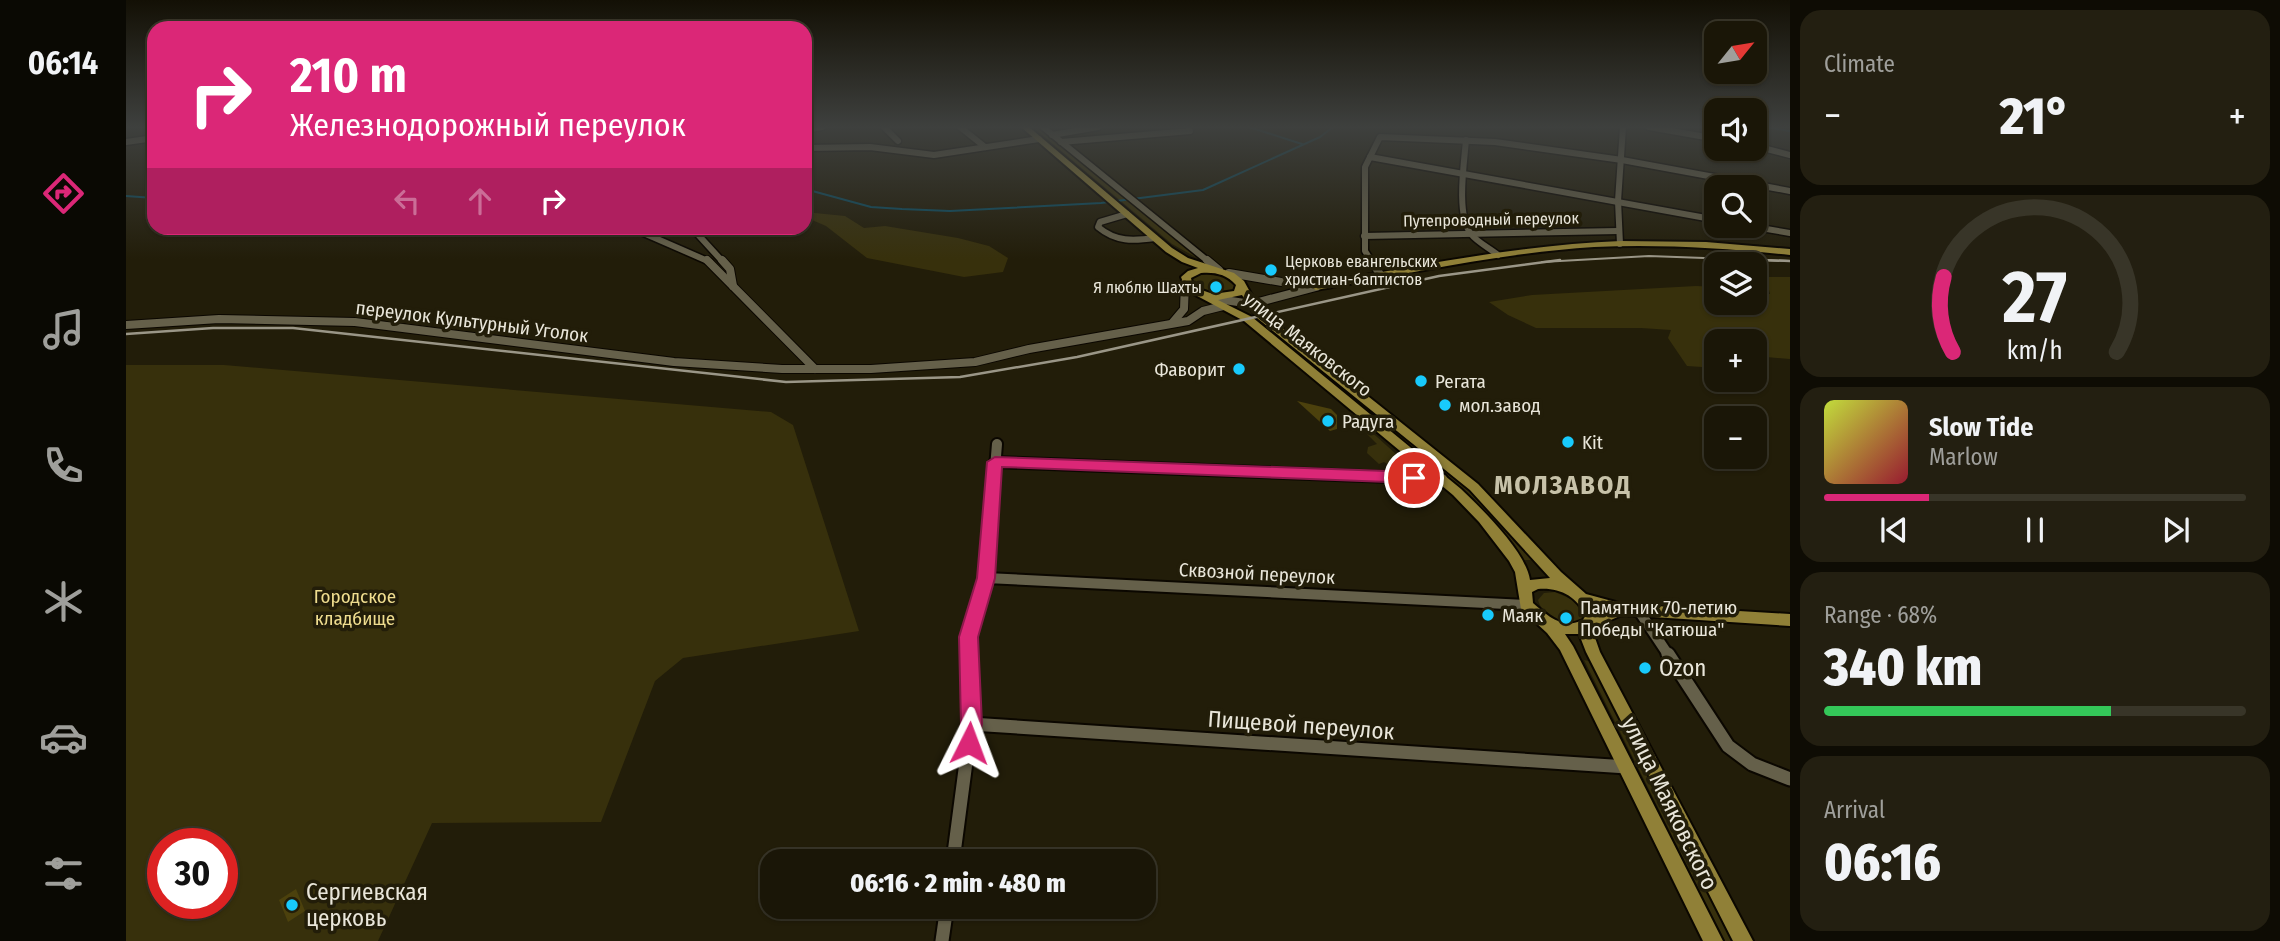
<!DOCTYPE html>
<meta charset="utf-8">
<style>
body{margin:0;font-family:"Fira Sans Condensed",sans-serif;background:#231f11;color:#f1f3f6;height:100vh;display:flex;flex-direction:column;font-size:26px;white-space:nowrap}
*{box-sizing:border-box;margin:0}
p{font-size:23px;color:#9f9f9b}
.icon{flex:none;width:38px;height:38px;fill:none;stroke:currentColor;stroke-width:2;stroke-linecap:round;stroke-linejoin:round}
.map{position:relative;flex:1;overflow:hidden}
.drawer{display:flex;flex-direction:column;gap:10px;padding:10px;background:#0e0c04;width:490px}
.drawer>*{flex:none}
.banner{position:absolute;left:21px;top:21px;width:665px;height:214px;border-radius:21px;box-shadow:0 2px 5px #0004,0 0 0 2px #383528;background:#db2777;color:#fff;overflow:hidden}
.needle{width:46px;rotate:60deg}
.fabs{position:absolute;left:1578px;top:21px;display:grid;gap:14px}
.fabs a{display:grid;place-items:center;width:63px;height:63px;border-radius:14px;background:#1a1607;box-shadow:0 2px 5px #0004,0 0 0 2px #383528;font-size:35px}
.speed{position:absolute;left:21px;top:828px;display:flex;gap:14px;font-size:35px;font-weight:700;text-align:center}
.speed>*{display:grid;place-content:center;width:91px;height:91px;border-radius:50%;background:#1a1607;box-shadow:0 2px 5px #0004,0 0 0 2px #383528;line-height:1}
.speed .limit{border:10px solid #d22;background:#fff;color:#111}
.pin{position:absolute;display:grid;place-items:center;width:60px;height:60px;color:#fff;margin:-30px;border:4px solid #fff;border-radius:50%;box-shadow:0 2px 7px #0007}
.me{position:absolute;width:77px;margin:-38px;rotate:3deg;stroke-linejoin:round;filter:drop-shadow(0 0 5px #0008)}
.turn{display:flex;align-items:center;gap:24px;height:147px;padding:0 28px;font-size:32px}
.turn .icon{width:91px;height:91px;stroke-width:2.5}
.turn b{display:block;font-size:49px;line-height:60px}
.lanes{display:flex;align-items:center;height:66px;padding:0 28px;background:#0003;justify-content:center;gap:35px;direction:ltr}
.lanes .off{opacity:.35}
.big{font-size:52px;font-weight:800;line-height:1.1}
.drawer .card{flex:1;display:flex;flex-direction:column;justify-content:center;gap:10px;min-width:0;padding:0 24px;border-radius:21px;background:#231f11}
.drawer .dial{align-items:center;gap:0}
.dial svg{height:182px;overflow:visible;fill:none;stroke:#383528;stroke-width:7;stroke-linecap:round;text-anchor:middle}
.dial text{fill:#f1f3f6;stroke:none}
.song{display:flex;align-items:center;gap:21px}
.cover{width:84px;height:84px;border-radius:10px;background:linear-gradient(135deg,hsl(70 70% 55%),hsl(350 70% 35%))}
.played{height:7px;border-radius:4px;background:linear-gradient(90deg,#db2777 25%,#383528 25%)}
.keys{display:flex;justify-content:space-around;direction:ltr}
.heat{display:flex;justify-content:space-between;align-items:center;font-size:38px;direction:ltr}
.charge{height:10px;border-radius:5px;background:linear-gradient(90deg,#34c759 68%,#383528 0)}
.trip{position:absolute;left:634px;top:849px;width:396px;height:70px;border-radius:21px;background:#1a1607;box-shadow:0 2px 5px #0004,0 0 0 2px #383528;font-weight:800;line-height:70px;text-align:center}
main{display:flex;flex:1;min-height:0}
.menu{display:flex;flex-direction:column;width:126px;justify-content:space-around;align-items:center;background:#0a0903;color:#9f9f9b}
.menu .icon{width:49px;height:49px}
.menu .on{color:#db2777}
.menu b{font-size:32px;color:#f1f3f6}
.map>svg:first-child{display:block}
.green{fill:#37300c;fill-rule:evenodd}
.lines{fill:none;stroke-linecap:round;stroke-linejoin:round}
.stream{stroke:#0c4e62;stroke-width:2}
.building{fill:#4c410d}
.minor-far3-casing{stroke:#0b0700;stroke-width:9}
.minor-far2-casing{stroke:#0b0700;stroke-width:10}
.minor-far1-casing{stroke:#0b0700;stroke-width:14}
.minor-casing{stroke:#0b0700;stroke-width:17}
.major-casing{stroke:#0b0700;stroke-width:4}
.minor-far3{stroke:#65604a;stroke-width:6}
.minor-far2{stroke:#65604a;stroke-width:8}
.minor-far1{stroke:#65604a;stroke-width:10}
.minor{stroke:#65604a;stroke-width:13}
.major{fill:#908037;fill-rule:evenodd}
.rail-far1{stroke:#9a9687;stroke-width:2}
.rail{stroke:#9a9687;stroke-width:2.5}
.route{fill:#db2777;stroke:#8e194d;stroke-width:2}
.poi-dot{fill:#18cafc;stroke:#221d09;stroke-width:2.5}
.labels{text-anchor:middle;stroke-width:7;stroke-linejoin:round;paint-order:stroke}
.far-street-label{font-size:16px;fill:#e9e6da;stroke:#221d09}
.far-poi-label{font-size:16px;fill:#e9e6da;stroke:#221d09;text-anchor:start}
.street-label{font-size:19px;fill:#e9e6da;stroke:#221d09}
.poi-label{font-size:19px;fill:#e9e6da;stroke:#221d09;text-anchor:start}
.park-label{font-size:19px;fill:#efdd8f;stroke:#221d09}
.near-poi-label{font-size:23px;fill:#e9e6da;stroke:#221d09;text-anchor:start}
.near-street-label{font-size:23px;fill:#e9e6da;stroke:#221d09}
.district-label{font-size:26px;font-weight:bold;letter-spacing:2px;fill:#c7c2a9;stroke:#221d09}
</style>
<main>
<nav class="menu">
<b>06:14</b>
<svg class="icon on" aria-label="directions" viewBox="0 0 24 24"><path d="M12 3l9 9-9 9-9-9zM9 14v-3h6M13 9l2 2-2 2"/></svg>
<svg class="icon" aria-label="music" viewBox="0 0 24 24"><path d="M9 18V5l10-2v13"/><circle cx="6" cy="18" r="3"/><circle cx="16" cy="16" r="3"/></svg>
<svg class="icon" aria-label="phone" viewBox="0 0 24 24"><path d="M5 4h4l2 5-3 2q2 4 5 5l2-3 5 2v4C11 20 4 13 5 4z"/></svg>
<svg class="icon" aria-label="climate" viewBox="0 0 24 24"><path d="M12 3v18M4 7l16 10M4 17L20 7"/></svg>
<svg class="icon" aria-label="car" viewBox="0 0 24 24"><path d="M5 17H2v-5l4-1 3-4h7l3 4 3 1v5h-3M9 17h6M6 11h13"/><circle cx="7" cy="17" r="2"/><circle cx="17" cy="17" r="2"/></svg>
<svg class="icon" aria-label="filters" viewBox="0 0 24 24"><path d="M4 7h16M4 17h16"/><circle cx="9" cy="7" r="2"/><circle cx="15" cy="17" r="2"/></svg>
</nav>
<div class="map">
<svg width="1664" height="941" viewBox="0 0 1664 941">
<rect width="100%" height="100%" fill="#221d09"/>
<g class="green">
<path d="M907,127H914L1073,259L1046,244Z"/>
<path d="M679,212L719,216L738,228L759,226L832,238L863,246L882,258L877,272L838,277L741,258L700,226L679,217Z"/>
<path d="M1085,272L1098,275L1110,284V287C1097,298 1081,294 1068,286L1067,279L1073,274Z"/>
<path d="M1640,277H1664V359L1629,356V341H1591V368L1561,366L1542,338L1545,330L1515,328H1410L1382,315L1363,302L1406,295L1570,286L1591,287V303H1629V291L1644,294Z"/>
<path d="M1141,325L1339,487L1377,522L1405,560H1396L1375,529L1331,487L1136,326Z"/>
<path d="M0,365H98L645,412L667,425L733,631L557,658L529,681L475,822L306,823L252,941H0ZM37,844H96V903H37Z"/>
<path d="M1226,419H1231L1290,472L1273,471L1258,462L1253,464L1241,453L1242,447L1251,444Z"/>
<path d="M1429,592L1450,601L1458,612L1457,620C1440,629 1417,618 1412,600L1418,593Z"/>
<path d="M1458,660L1463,661L1608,941H1599Z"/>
</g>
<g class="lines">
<g class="stream">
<path d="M1123,127L1176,144"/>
<path d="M1639,127L1664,131"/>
<path d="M679,189L745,207L776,209L824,211L975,203L1077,190L1194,137L1207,127"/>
<path d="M0,196L28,198"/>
</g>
</g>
<g class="building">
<path d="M1171,401L1205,409L1211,415V429L1204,431Z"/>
<path d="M170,889L179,911L162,922L153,900Z"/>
</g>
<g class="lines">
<g class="minor-far3-casing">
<g id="minor-far3">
<path d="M22,127L28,129"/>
<path d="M758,127L772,141"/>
<path d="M834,127L859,147"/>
<path d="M917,127L1083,262"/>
<path d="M1523,127L1591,139"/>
<path d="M679,130L696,127"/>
<path d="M926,135L972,127"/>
<path d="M1340,140C1338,164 1330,215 1345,234C1352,243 1364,248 1372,255"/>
<path d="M0,142L28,138"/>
<path d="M935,142L1064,131"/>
<path d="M1629,146L1664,155"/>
<path d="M679,148L744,147L808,155L913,139"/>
<path d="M1244,157L1591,220"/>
<path d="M1001,214L974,222L972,227C990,242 1007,241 1029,238"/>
<path d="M1623,226L1664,233"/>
<path d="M506,228L584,262"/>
<path d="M566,228L597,262"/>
<path d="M1238,236L1492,231"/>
<path d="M1494,244L1492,201L1497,127"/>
<path d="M1246,262L1239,251V167L1254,137L1369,142L1496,160L1664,191"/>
</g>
</g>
<g class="minor-far2-casing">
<g id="minor-far2">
<path d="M581,260L689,369"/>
<path d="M596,260L604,269L607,286"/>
<path d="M1081,260L1093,270"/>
<path d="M1245,260L1255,276"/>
<path d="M1103,273L1179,286"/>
<path d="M1092,299L1125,304L1190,287"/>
<path d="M1047,322L1058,309L1059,283"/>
<path d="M0,325L93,319L229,322L548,362L656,369H745L849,362L903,349L1062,321L1077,311L1097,306"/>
</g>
</g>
<g class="minor-far1-casing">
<g id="minor-far1">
<path d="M869,462L1316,479"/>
<path d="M860,578L1400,605"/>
<path d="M1513,611L1543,656"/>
<path d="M843,656V637L860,578L871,444"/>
</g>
</g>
<g class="minor-casing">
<g id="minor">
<path d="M1542,654L1602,746L1626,764L1664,779"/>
<path d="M845,724L1501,767"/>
<path d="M827,861L845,724L843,654"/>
<path d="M816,941L821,906"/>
</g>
</g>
<g class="major-casing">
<g id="major">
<path d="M895,127H903L1046,248L1062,258L1108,273L1118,281L1129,301L1139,314L1352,484L1435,572L1460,594L1497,604L1664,614V626L1496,615L1469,627L1467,632L1474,652L1627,941H1607L1460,652L1453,634H1439L1447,646L1597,941H1577L1434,650L1421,633L1395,609L1389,572L1383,561L1353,522L1327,495L1118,321L1060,290L1055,277L1062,271L1072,268L1056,262L1040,252ZM1075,273C1089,272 1100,274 1110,285L1108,291L1087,294L1067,287L1065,278ZM1116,295L1131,318L1344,490L1424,578L1404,580C1400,552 1356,509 1335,489L1126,317L1092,300ZM1412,589C1432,587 1452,596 1459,616L1457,620C1436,630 1422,616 1407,603L1406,592Z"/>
<path d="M1495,241L1580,242L1664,249V255C1599,248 1533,244 1468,247C1374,253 1282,274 1190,290L1185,287L1190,284C1291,266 1392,245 1495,241Z"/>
</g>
</g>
<use href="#minor-far3" class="minor-far3"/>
<use href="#minor-far2" class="minor-far2"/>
<use href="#minor-far1" class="minor-far1"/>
<use href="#minor" class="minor"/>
<use href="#major" class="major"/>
<path class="rail-far1" d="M1416,262L1523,256L1664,261"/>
<g class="rail">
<path d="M1637,260L1664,261"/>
<path d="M0,334L87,328H167L660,382L834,377L951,357L1313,276L1434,260"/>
</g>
</g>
<linearGradient id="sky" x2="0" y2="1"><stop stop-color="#131005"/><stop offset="0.49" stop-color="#3e403e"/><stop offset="1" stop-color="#3e403e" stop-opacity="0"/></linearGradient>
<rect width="1664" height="259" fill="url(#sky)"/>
<path class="route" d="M869,457L1288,472L1296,478L1288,483L876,467L869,578L852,637L856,724L850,750L843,753L835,750L832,743L835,724L833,637L851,578L861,462Z"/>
<g class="poi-dot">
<circle cx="1145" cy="270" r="7"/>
<circle cx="1090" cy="287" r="7"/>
<circle cx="1113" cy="369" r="7"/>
<circle cx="1295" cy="381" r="7"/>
<circle cx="1319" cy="405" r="7"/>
<circle cx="1202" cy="421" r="7"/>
<circle cx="1442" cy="442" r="7"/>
<circle cx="1362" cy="615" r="7"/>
<circle cx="1440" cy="618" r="7"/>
<circle cx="1519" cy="668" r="7"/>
<circle cx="166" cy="905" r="7"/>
</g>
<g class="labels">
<g class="far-street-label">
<text transform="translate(1365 219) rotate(-1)" y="6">Путепроводный переулок</text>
</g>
<g class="far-poi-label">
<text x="1159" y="267">Церковь евангельских<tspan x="1159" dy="18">христиан-баптистов</tspan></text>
<text x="1076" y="293" text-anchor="end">Я люблю Шахты</text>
</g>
<g class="street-label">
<text transform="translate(346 321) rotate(7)" y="7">переулок Культурный Уголок</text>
<text transform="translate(1182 344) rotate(38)" y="7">улица Маяковского</text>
<text transform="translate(1131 573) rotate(3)" y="7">Сквозной переулок</text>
</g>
<g class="poi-label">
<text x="1099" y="376" text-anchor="end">Фаворит</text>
<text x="1309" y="388">Регата</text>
<text x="1333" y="412">мол.завод</text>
<text x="1216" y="428">Радуга</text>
<text x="1456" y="449">Kit</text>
<text x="1454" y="614">Памятник 70-летию<tspan x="1454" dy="22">Победы "Катюша"</tspan></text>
<text x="1376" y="622">Маяк</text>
</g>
<g class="park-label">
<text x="229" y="603">Городское<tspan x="229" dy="22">кладбище</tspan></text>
</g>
<g class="near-poi-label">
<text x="1533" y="676">Ozon</text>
<text x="180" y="900">Сергиевская<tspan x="180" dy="26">церковь</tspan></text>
</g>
<g class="near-street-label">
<text transform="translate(1175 725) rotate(4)" y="8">Пищевой переулок</text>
<text transform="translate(1544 803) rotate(64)" y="8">улица Маяковского</text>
</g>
<g class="district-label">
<text x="1437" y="494">МОЛЗАВОД</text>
</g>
</g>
</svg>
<div class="fabs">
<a><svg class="needle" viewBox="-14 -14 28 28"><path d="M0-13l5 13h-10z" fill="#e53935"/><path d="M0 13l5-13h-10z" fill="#9f9f9b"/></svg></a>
<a><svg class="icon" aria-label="sound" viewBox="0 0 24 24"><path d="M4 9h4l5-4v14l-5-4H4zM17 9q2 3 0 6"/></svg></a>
<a><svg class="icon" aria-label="search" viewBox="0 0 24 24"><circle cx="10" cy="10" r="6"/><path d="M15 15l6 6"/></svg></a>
<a><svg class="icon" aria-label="layers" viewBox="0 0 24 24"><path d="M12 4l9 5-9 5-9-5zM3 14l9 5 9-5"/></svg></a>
<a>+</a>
<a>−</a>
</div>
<div class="speed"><div class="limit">30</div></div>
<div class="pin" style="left:1288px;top:478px;background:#d93025"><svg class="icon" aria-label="arrive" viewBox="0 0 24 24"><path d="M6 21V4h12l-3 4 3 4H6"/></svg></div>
<svg class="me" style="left:843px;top:743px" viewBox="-20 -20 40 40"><path d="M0-17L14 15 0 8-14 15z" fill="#db2777" stroke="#fff" stroke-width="4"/></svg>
<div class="trip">06:16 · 2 min · 480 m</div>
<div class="banner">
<div class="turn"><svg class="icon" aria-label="right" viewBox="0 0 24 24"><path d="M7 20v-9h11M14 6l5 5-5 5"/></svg><div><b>210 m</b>Железнодорожный переулок</div></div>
<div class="lanes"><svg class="icon off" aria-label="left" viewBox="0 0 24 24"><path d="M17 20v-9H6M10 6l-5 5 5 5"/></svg><svg class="icon off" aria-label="ahead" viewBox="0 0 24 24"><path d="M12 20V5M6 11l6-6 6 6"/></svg><svg class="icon" aria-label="right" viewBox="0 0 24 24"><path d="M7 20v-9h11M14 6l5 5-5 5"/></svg></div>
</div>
</div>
<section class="drawer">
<div class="card"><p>Climate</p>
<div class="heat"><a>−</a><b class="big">21°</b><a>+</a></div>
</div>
<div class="card dial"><svg viewBox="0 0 100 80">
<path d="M14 69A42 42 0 1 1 86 69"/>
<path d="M14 69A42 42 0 0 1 10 36" stroke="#db2777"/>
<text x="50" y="56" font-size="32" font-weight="700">27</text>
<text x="50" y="72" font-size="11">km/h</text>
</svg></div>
<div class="card">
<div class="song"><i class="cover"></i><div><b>Slow Tide</b><p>Marlow</p></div></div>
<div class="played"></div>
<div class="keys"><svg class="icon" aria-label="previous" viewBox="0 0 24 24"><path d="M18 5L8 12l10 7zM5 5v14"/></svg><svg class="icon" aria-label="pause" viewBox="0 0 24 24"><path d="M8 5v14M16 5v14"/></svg><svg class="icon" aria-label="next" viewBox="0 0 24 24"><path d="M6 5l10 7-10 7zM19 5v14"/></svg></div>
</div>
<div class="card"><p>Range · 68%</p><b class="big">340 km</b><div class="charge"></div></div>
<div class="card"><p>Arrival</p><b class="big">06:16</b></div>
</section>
</main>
